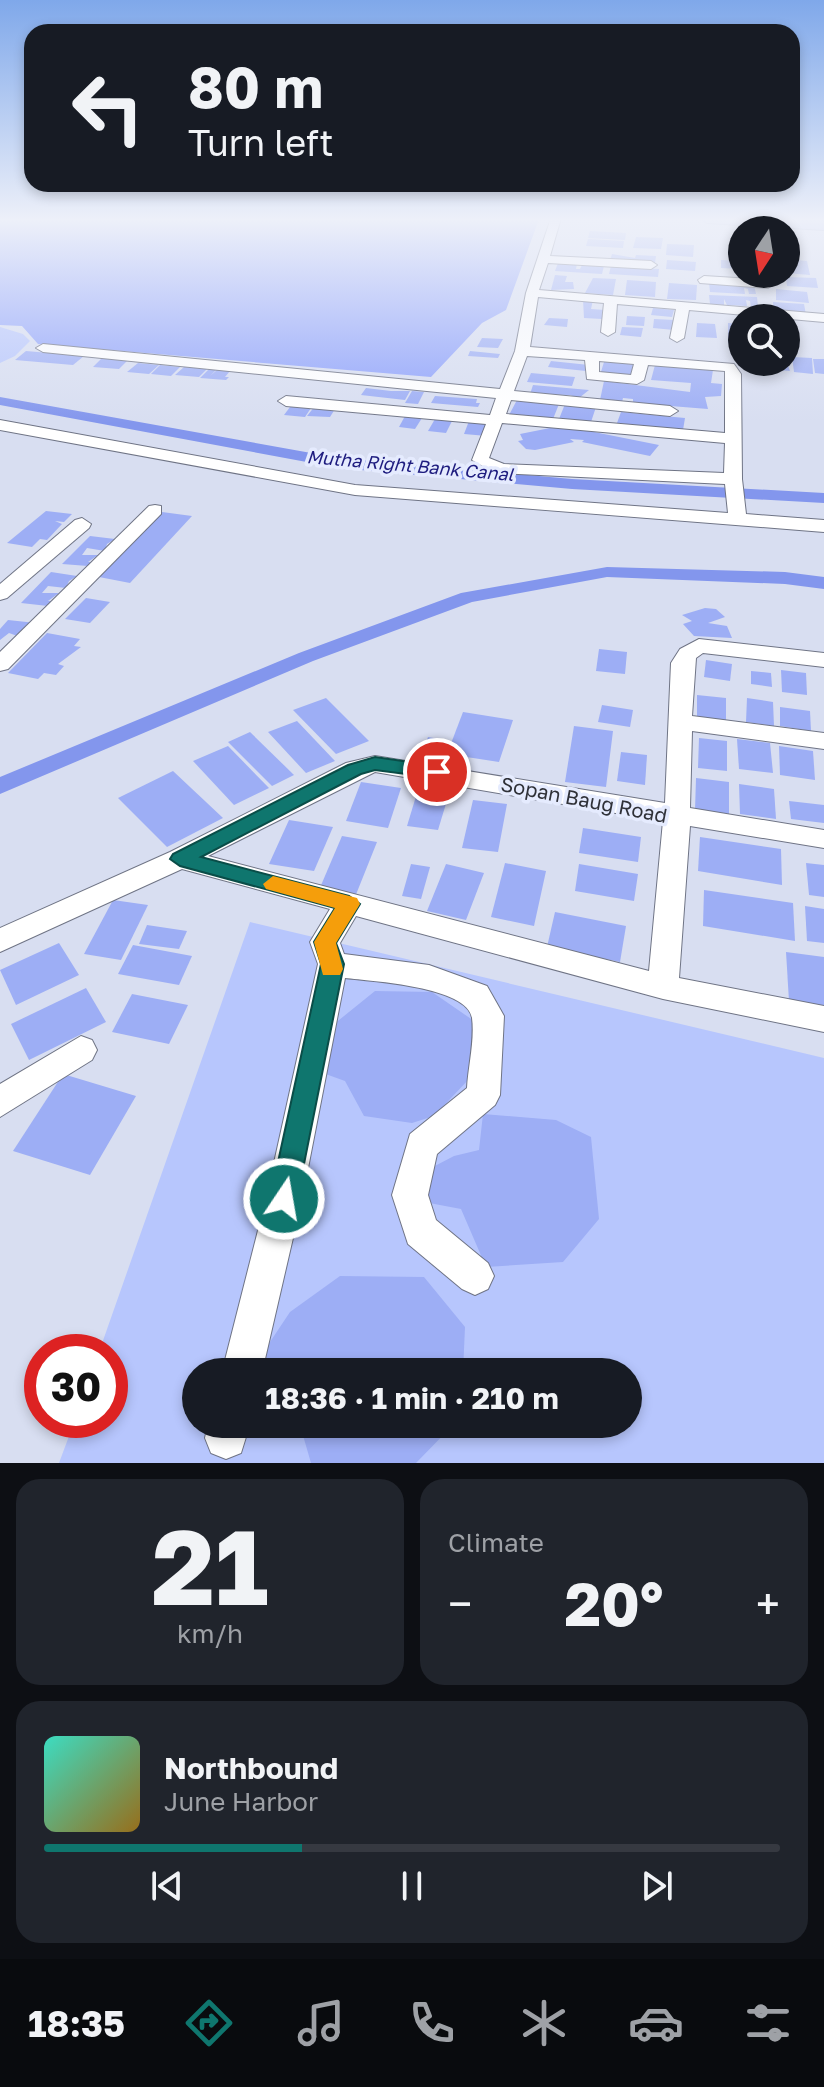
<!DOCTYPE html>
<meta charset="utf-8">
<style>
body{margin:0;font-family:"Golos Text",sans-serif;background:#20242c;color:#f1f3f6;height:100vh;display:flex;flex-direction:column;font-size:30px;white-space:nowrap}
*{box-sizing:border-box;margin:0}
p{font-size:26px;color:#9ea1a6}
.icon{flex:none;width:44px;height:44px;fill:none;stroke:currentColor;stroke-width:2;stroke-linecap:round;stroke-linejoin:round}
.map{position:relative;height:1463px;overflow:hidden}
.side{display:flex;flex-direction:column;gap:16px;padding:16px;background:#0d0f14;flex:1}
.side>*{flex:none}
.guide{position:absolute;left:24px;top:24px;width:776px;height:168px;border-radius:24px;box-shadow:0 4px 12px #0003;background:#171b24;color:#f1f3f6;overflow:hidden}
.needle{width:52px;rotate:192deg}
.tools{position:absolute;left:728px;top:216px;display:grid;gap:16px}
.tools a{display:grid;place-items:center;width:72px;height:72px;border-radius:50%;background:#171b24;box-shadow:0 4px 12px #0003;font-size:40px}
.speed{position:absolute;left:24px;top:1334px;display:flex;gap:16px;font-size:40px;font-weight:700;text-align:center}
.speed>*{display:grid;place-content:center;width:104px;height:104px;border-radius:50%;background:#171b24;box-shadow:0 4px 12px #0003;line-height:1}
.speed .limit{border:12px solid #d22;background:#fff;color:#111}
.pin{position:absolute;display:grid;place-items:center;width:68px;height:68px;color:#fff;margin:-34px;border:4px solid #fff;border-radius:50%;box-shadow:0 2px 8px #0007}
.me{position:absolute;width:88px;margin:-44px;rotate:12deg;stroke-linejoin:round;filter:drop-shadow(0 0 6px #0008)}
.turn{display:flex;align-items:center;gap:28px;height:168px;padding:0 32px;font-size:36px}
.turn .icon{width:104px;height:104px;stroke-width:2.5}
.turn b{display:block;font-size:56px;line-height:68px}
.big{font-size:60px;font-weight:700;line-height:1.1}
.side .tile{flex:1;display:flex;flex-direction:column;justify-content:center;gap:12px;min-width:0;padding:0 28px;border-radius:24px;background:#20242c}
.side .dial{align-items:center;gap:0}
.dial b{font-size:104px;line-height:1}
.song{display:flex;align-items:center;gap:24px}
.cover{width:96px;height:96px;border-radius:12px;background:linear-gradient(135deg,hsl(170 70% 55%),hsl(40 70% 35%))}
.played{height:8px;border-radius:4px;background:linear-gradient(90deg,#0f766e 35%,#363941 35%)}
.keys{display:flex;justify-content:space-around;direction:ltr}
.heat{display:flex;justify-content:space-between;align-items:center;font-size:44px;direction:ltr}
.side .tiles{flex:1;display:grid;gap:16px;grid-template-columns:1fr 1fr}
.tile:last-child{grid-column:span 2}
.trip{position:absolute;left:182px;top:1358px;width:460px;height:80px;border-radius:40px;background:#171b24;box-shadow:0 4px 12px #0003;font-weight:700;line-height:80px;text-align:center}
.tab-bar{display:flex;height:128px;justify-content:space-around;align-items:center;background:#090b0e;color:#9ea1a6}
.tab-bar .icon{width:56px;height:56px}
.tab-bar .current{color:#0f766e}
.tab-bar b{font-size:36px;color:#f1f3f6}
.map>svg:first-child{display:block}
.green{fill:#b7c6fd;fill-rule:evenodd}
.forest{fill:#90a3fb}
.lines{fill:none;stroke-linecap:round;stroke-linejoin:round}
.canal{fill:#8396ed;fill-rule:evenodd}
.building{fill:#9daef5}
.minor-casing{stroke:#6f7485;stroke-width:2}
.highway-casing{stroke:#828cb5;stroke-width:2}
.minor{fill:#fff;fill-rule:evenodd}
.highway{fill:#aebdf8;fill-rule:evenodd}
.route{fill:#0f766e;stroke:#0a4d48;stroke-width:2}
.slow{fill:#f59e0b}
.labels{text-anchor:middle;stroke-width:7;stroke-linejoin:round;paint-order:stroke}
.far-water-label{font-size:18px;font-style:italic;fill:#1e1c7f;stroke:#e5ebfe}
.street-label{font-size:20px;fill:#2f3138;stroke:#e5ebfe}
</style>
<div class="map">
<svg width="824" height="1463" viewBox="0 0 824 1463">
<rect width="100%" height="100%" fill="#d8def1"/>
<g class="green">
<path d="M0,327L23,334L30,341L15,356L0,363Z"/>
<path d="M250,922L824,1058V1463H59L75,1420H110V1352H99ZM196,1372H628V1424H196Z"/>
</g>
<path class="forest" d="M0,218H517L539,219L506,310L482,323L431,377L38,344L22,326L0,325Z"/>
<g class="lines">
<g class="canal">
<path d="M0,397L339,458L572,479L824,493V503L572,489L339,468L0,405Z"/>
<path d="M607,567L785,572L824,577V589L785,584L607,577L472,602L313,661L0,794V777L299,653L461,593Z"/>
</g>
</g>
<g class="building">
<path d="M590,231L626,233L625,240L588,238Z"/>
<path d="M636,237L663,238L661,249L633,248Z"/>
<path d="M588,239L624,241L623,248L586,246Z"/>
<path d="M667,244L694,245L693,257L666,255Z"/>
<path d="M612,254L635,258L636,255L656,256L655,263L610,260Z"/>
<path d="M786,259L807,261L810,275L786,273Z"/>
<path d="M667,260L696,262L695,271L666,269Z"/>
<path d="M721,260L742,261V264L739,269L721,268Z"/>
<path d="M558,263L577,264L576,269H580L582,265L604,266L602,274L555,271Z"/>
<path d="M611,266L659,269L658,277L609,274Z"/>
<path d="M555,275L567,276L565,282H573L574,289L551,290Z"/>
<path d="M786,277L816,278L818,288L787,286Z"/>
<path d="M593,278L616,279L613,295L585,293Z"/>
<path d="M627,280L656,282L655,297L625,295Z"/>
<path d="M669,283L697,285L696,300L667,299Z"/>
<path d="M709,283L754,285L756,294H749L748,289L744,288L745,294L710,292Z"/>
<path d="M776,289L807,292L809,303L776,300Z"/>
<path d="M709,295L757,297L758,307H751L750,301L746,300L747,306L727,305L724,299V305L710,304Z"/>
<path d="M583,300H593L591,309L605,310L602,319L584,318Z"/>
<path d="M773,302L804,304L806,315L774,313Z"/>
<path d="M653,308L674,310L672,317L651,315Z"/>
<path d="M627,316L645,317L644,326L626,325Z"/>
<path d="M549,318L568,319L567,327L544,325Z"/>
<path d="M654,319L675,320L674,330L653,328Z"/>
<path d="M697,323L715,324L717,338L696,337Z"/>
<path d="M728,323L742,324V344L728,343Z"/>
<path d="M622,327L643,328L641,337L620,335Z"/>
<path d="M482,338L503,339L498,348L477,347Z"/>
<path d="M26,351L84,356L73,365L15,360Z"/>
<path d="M470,351L500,354L498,358L468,356Z"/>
<path d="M792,357L812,358L813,374L794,372Z"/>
<path d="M102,358L128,360L119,369L93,367Z"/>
<path d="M813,359H824V374L815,373Z"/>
<path d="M786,360L790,371L758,368L757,362Z"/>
<path d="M551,361L589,365L586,371L548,367Z"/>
<path d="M604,362L639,365L636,378L600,375Z"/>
<path d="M138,363L159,365L149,374L127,372Z"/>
<path d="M160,365L180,367L171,376L151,374Z"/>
<path d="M655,365L713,370L711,383L722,384L721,396L705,397L708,409L633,403V399L623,398L622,402L600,400L604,381L690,392L691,383L651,380Z"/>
<path d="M184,367L207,369L199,377L175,375Z"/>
<path d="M209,369L216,370L210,376L217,370L230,371L225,377H229L226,380L200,378Z"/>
<path d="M531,373L575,377L572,386L527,382Z"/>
<path d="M533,385L589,390L579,398L570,395L530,394Z"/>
<path d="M366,388L391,391H410L405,400L361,395Z"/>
<path d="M412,391L424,392L418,404L405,403Z"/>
<path d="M435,396L477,399L476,403H480L478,407L431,403Z"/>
<path d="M517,400L559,404L553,419L509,415Z"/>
<path d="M293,403L313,405L305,417L284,415Z"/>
<path d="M565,404L596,407L591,422L559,419Z"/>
<path d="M315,406L335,409L330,417L307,416Z"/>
<path d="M621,412L685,418L683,430L617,423Z"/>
<path d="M405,416L422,418L415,429L399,427Z"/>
<path d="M435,419L452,421L446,433L428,431Z"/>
<path d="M469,421L491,423L487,436L464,434Z"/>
<path d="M550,428L579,429L659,445L650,456L582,442L584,440L570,439L574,442L535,450L526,449L518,441L523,440L520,434Z"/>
<path d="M46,511L72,514L64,522L55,521L62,524L47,540L40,539L32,547L7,543Z"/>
<path d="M162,512L192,516L130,583L99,577Z"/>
<path d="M90,536L115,539L107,544L105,551L87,548L82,555H98L88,562H92L88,566L62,564Z"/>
<path d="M51,572L77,576L69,581L66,588L48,586L42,593H59L48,601H52L48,606L21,603Z"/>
<path d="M86,598L110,602L90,623L65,619Z"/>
<path d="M705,608L716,609L725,617L708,623L727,626L732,638L694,636L683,624L692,621L682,615Z"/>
<path d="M8,620L36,623L23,638L9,633L0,640V629Z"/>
<path d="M47,633L80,639L74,646L81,647L58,664L64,666L56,675L44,673L38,679L8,673Z"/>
<path d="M599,649L627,652L625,674L596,671Z"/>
<path d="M706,660L732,664L730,681L704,677Z"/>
<path d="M781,670L806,673L807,695L782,692Z"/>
<path d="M751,671L771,673L772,687L751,684Z"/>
<path d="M697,695L726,698V720L697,717Z"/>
<path d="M326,698L369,741L336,754L293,710Z"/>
<path d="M747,698L773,702L774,726L746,722Z"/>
<path d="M602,705L633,710L630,727L598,722Z"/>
<path d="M780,707L810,711L811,731L780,726Z"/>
<path d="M463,712L513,720L499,762L447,754Z"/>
<path d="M297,721L335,761L306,773L268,732Z"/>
<path d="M574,726L613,731L606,787L565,782Z"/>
<path d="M250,732L294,775L272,786L228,742Z"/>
<path d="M428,737L445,740L440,751L424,748Z"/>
<path d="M699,738L727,741V771L698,768Z"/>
<path d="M737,739L770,743L773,773L739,769Z"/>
<path d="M228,746L269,788L234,805L193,761Z"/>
<path d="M779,746L813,751L815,780L780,775Z"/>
<path d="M621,752L647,755L645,785L617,781Z"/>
<path d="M173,771L223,818L167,847L118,798Z"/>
<path d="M696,778L729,782V814L695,810Z"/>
<path d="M361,782L401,788L388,828L346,821Z"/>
<path d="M739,784L774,789L776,819L740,814Z"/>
<path d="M417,793L448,797L438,830L407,826Z"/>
<path d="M473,800L507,804L498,852L462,848Z"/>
<path d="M789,801L824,805V823L791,819Z"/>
<path d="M289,820L333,827L314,871L269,864Z"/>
<path d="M583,828L641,837L638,862L579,853Z"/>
<path d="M342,836L377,842L355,897L319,890Z"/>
<path d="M700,837L781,849L782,885L698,871Z"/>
<path d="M505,863L546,871L534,926L491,917Z"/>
<path d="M806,863L824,865V897L809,895Z"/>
<path d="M411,864L430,867L421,899L402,896Z"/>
<path d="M446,864L484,873L466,920L427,911Z"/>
<path d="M579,864L638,874L634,901L575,891Z"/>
<path d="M704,890L793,903L795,941L703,926Z"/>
<path d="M113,900L148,905L121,960L84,954Z"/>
<path d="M805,906L824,909V943L807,941Z"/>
<path d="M555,912L626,926L620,962L547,947Z"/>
<path d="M147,925L187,931L179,949L139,944Z"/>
<path d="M59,943L79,975L16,1005L0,970Z"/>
<path d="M133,945L192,956L179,985L118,974Z"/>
<path d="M786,952L824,957V1007L789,1001Z"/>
<path d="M86,988L106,1022L29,1060L11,1024Z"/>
<path d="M375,991L432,992L477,1023L469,1079L434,1116L412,1123L364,1116L345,1081L320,1072L323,1033Z"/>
<path d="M132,994L188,1005L169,1044L112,1032Z"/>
<path d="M63,1074L136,1096L90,1175L13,1151Z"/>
<path d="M483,1114L556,1120L591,1137L599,1219L563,1262L486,1267L461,1209L424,1202L429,1169L454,1156L479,1150Z"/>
<path d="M340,1276L424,1277L465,1327L463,1372H262V1354L290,1312Z"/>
<path d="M287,1424H454L416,1463H311L302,1432Z"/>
</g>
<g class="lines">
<g class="minor-casing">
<g id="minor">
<path d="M551,218H561L550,256L651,261L657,265L651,269L548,263L539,290L824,314V322L689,310L684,338L677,342L670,338L676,309L617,304L615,332L608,336L601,332L604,303L538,297L530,347L734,364L741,374L742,479L746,514L824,520V532L355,495L0,430V420L355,485L728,513L725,484L495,473L472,460L486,424L286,406L278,401L286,396L490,415L496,398L43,352L36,348L43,344L500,389L515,351L526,293ZM527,356L585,360L587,379L637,384L644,380L648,365L725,371V433L506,414L511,400L670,416L678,411L670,406L514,391ZM599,361L634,364L631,375L599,372ZM502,423L725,443L724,473L504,464L489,458Z"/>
<path d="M704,276L768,280L774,284L768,288L700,283L698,280Z"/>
<path d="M155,505L161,506V514L8,669L0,671V652L149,506Z"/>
<path d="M82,518L91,524L89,528L7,598L0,600V584L75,520Z"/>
<path d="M699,639L824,653V667L703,653L696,658L692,716L824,733V749L692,731L690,808L824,830V848L690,826L679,978L824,1006V1032L663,999L356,916L340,943L344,954L429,965L487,986L504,1016L500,1095L495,1105L437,1154L428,1195L436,1220L488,1263L494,1276L488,1289L475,1295L462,1289L408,1244L392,1195L410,1134L467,1088C468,1067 475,1040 472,1018C468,987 372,981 345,978L302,1199L262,1372H222L266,1199L318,964L310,942L330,909L182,869L0,952V928L170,852L346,763L375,756L665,803L671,663L680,649ZM375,772L663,821L649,971L208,856Z"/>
<path d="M81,1036L92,1040L97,1050L92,1060L0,1117V1084Z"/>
<path d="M208,1424H250L241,1453L226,1459L211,1453L205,1438Z"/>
</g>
</g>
<g class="highway-casing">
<path id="highway" d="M699,218L824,220V230L707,223Z"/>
</g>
<use href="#minor" class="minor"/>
<use href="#highway" class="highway"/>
</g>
<linearGradient id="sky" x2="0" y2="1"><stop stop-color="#7fa8ea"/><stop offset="0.52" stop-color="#edf0f9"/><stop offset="1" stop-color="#edf0f9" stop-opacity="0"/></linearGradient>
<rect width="824" height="423" fill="url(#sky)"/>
<path class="route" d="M375,757L437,766L446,772L437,778L375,770L361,774L201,857L349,896L360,904L336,943L344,964L297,1199L293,1208L284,1212L274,1208L270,1199L321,964L314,942L335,908L180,866L170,859L173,854L348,765Z"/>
<path class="slow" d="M273,876L357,898L360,904L336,943L343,969L340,975H323L314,942L335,908L266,889L263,884Z"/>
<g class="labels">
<g class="far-water-label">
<text transform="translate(410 466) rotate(5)" y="6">Mutha Right Bank Canal</text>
</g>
<g class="street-label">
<text transform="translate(584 800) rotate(11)" y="7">Sopan Baug Road</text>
</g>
</g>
</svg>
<div class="tools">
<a><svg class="needle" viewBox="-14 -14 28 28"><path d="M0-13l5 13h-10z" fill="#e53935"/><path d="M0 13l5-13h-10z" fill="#9ea1a6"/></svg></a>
<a><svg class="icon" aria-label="search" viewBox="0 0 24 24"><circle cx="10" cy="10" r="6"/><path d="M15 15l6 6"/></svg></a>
</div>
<div class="speed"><div class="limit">30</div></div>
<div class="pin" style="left:437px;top:772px;background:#d93025"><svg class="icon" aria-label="arrive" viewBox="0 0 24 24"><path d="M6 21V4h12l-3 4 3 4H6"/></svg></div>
<svg class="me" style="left:284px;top:1199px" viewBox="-20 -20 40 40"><circle r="17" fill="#0f766e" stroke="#fff" stroke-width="3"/><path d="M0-11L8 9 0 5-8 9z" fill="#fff"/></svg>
<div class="trip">18:36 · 1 min · 210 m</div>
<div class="guide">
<div class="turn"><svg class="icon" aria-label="left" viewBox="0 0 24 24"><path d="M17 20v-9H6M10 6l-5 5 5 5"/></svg><div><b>80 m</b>Turn left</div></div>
</div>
</div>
<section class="side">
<div class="tiles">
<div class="tile dial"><b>21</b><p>km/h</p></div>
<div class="tile"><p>Climate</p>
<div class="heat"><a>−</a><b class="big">20°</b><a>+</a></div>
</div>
<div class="tile">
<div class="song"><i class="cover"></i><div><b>Northbound</b><p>June Harbor</p></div></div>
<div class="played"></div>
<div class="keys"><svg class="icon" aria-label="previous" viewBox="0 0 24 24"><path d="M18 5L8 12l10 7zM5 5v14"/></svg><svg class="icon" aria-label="pause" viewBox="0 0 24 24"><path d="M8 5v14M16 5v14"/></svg><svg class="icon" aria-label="next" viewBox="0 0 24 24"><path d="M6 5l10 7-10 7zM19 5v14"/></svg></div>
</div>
</div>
</section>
<nav class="tab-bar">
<b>18:35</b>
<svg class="icon current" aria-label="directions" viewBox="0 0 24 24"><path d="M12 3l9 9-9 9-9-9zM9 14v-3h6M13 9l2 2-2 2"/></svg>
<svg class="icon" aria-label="music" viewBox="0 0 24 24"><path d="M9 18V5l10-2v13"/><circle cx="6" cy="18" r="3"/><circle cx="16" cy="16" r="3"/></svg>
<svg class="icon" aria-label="phone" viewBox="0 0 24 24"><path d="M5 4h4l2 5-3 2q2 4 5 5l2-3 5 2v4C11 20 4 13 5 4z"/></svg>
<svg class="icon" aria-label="climate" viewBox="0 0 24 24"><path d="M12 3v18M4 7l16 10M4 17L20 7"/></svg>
<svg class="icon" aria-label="car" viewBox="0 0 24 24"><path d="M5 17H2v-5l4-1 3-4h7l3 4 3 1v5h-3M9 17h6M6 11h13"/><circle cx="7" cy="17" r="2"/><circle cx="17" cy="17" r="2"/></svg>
<svg class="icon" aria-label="filters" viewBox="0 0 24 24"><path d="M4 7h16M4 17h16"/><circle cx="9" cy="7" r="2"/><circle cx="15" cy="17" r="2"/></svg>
</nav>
